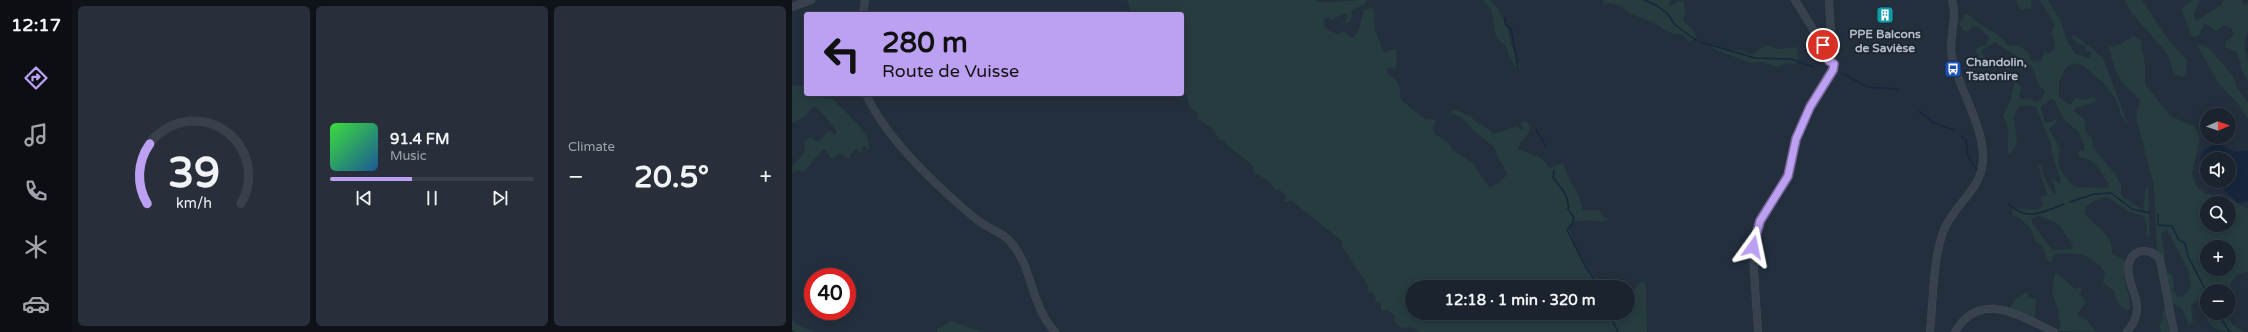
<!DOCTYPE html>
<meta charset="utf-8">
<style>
body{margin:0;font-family:"Varela Round",sans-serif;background:#282f3a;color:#f1f3f6;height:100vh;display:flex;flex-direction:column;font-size:15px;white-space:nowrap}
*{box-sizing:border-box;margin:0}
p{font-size:13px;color:#a0a4aa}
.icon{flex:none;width:22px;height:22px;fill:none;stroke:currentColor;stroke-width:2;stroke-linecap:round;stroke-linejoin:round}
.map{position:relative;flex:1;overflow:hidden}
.sheet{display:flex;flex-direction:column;gap:6px;padding:6px;background:#0f1319;width:720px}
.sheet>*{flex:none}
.guide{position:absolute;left:12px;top:12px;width:380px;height:84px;border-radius:4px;box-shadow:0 2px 10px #0003,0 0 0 1px #39404a;background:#bca0f2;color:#111;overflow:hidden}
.needle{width:26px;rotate:88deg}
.controls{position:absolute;left:1408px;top:108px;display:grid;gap:8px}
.controls a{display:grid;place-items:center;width:36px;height:36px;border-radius:50%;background:#1b232e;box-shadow:0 2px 10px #0003,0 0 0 1px #39404a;font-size:20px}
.speed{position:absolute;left:12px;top:268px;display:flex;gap:8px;font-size:20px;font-weight:700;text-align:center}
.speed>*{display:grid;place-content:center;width:52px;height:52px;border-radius:50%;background:#1b232e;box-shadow:0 2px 10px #0003,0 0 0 1px #39404a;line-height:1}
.speed .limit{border:6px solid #d22;background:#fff;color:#111}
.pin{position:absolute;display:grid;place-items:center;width:34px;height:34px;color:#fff;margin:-17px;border:2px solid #fff;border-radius:50%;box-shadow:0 1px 4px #0007}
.me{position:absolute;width:44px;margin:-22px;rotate:12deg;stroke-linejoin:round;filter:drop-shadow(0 0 3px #0008)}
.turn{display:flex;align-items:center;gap:14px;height:84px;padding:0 12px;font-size:18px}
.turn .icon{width:52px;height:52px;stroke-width:2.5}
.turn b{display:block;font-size:28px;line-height:34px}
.big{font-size:30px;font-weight:700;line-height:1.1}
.sheet .tile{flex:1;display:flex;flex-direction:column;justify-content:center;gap:6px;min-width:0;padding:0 14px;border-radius:6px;background:#282f3a}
.sheet .dial{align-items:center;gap:0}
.dial svg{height:104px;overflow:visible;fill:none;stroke:#39404a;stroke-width:7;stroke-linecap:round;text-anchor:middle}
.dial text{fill:#f1f3f6;stroke:none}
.song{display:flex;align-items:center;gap:12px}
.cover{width:48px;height:48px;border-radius:6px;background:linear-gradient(135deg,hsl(120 70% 55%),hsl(210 70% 35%))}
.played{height:4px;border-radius:2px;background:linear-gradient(90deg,#bca0f2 40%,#39404a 40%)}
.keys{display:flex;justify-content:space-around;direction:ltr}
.heat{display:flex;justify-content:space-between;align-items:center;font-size:22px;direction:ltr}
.sheet .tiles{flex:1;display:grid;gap:6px;grid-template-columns:repeat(3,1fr)}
.trip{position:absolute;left:613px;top:280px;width:230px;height:40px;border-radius:20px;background:#1b232e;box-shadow:0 2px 10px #0003,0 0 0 1px #39404a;font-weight:700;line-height:40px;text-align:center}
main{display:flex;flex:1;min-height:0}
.dock{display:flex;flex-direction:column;width:72px;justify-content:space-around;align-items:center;background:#0b0e12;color:#a0a4aa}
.dock .icon{width:28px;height:28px}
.dock .selected{color:#bca0f2}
.dock b{font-size:18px;color:#f1f3f6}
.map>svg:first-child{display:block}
.green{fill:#263c3f;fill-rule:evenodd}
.water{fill:#17263c}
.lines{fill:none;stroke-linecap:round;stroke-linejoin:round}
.stream{stroke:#17263c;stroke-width:1.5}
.minor-casing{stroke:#414a57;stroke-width:8}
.minor{stroke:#38414e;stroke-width:7}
.route-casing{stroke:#7a689d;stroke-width:10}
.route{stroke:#bca0f2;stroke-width:7}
.labels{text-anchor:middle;stroke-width:4;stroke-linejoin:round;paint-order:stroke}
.poi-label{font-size:12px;font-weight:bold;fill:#b4bcc9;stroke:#1d2633}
</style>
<main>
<nav class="dock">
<b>12:17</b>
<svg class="icon selected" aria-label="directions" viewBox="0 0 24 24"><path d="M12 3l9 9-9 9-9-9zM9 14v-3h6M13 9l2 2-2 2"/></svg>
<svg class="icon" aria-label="music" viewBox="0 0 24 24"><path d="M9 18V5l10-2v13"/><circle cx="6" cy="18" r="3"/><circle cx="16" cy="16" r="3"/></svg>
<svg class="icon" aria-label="phone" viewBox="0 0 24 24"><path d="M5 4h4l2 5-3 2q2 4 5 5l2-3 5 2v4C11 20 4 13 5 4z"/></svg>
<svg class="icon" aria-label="climate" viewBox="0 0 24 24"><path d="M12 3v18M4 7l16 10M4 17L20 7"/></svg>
<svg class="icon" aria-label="car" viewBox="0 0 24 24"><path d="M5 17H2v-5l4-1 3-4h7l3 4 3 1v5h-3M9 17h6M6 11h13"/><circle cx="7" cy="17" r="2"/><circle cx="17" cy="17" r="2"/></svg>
</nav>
<section class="sheet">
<div class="tiles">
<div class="tile dial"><svg viewBox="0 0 100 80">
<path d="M14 69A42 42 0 1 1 86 69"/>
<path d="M14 69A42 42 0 0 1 16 23" stroke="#bca0f2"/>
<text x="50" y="56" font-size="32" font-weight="700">39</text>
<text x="50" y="72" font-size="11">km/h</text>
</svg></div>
<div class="tile">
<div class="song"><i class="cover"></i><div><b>91.4 FM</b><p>Music</p></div></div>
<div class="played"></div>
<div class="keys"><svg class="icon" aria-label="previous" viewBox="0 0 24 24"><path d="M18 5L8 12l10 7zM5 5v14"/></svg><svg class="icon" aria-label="pause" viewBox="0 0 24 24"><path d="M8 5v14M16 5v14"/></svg><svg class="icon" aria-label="next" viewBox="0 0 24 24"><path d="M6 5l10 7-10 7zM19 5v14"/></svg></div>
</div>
<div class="tile"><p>Climate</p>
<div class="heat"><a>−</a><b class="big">20.5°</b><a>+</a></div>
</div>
</div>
</section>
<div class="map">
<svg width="1456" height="332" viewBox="0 0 1456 332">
<rect width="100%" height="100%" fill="#242f3e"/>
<g class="green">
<path d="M335,0H522C530,4 562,0 574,0V3L560,11L559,21L557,23H553L556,15L552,13L540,20L537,17L531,19L533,28L545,34L552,32L560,38L566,32L572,10L579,7L582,10L583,30L592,53L601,49L605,50L604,69L595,67V73C608,85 607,80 609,100L634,120L639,119L644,121L641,128L643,134L656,142L661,150L680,162L695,185L699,187L708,182L716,174L706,158L702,147L683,132L669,117L659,113L660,110H664L680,117L682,121L691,125L702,134L724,126L729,130L732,128L728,124L731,121L735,122L738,128C736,138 728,140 726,149L749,158L758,168L771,163L778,181L785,191L791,210H807L811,217L818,219L810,222C803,220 783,219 777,225C778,241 799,280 814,284L823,278L832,283L834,287H620V313H836V290L841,292L850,280L853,283L854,289L855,332H628L619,327L609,328L601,320L603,316L596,310L589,311V303L582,300L584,298L579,291L576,294V286L550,246V241L500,201H492L495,197L487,189L483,191L478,183L468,175H462L461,166L434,144V141L426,139L422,130L405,118L406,113L399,108L390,86V14H340Z"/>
<path d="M691,0H698L706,9L715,26L719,44L729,69C721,69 717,54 714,47C712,43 707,41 705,38C698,23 706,13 691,0Z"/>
<path d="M811,0H879L876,6H878L887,1L892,2L893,15L891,20L903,32L904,38L897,42L891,35L879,33L860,22L839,14L829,6L819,3L812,4Z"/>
<path d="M1224,0H1239L1240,7L1238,9H1227Z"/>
<path d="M1248,0H1256L1268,20L1276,43L1284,54L1297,58L1299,55V52L1293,51L1294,46L1285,43L1280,37L1282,35C1293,43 1302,50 1311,58L1336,125L1328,114C1330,97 1300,71 1286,63L1274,67L1267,82V97L1278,105L1284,98L1294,100L1301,96L1304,100V102L1284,108L1282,111L1292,119L1294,132L1300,138L1301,147L1323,174L1329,185V195L1331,197L1351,210L1354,186H1356L1358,236L1354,237L1355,230L1352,216L1337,212L1316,197C1307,198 1295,202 1292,212C1302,227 1322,233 1320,254L1332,259C1335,265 1333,268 1332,274C1331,282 1340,298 1338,309L1335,311C1328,307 1322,299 1322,291L1311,283L1313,272C1300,254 1286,253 1265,253L1261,256L1260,262L1256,261L1250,246L1243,241L1239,229L1229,219L1222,216L1220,212L1221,208L1245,210L1251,205L1248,197L1255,195L1246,165H1249C1251,174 1256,188 1263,194L1264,192L1260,179L1268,184L1269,181L1259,151L1260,147L1244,107L1234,105L1226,107L1222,117L1225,142L1219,153H1216V128L1211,115L1219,100L1223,80L1229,88L1227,96L1229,99L1236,98L1245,102L1249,100L1253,92L1247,85L1240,67L1203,42L1189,51L1196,61H1199L1203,64L1197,70L1183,51L1186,47L1194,45L1197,37L1186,27L1181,26L1176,31H1171L1167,23L1171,19V15L1176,14C1188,27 1206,31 1217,46L1225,45L1236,52L1239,60L1245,62L1249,61L1253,51L1256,54L1262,50L1263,42L1259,33L1263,25ZM1259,99L1262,100L1273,121L1287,132L1293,149L1292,151H1288L1286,154L1287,157C1304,159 1308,171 1317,185L1316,188L1284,187L1280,185L1269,171L1266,163L1268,148L1257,129L1265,122L1263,119L1259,122L1253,123L1249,107ZM1247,216L1265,223L1281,244L1280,249L1261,250L1258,247L1240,223V218Z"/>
<path d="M1333,0H1350L1378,42L1395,60L1394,74L1391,77L1382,75L1377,57L1372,50L1339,12Z"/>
<path d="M1401,0H1407L1402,15L1404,21L1430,4L1431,0H1450L1452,5L1456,3V30L1452,45L1456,61V81L1450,71L1445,52L1433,47L1434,42L1442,34L1439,28L1432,25L1424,31L1413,23L1406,36L1400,37L1390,11L1391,7Z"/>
<path d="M1341,36L1348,39L1353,65V84L1378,116L1402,126L1406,132L1408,138L1400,173L1404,185L1411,193L1436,198L1456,209V272L1445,274L1434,291H1415V313H1433L1441,325L1452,332C1431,332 1412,332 1414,306L1410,300L1401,303L1399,308L1401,322L1397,325L1390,309L1380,303L1374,270L1381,276L1382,291L1385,297H1389L1395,293L1399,286L1397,271L1375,230L1369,233L1373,256L1369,259L1365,250L1362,186L1344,117L1348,100L1330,82L1323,69L1317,49L1318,47L1329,44ZM1415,203H1437V225H1415ZM1415,247H1437V269H1415Z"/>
<path d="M922,44L934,50H948L960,55L974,45L988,49L1005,47L1007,60L1002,65L996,63L985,67L971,62L959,63L919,48Z"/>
<path d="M1408,44L1418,49L1441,76L1445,88L1456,103V120L1446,103L1427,84L1406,47Z"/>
<path d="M0,85L14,87V94H28L31,98L41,99C50,110 83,135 76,150L73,146L70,147V152L66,153L65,148L58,154L59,160L48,153L41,159L38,158L34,150L31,149L12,172L8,170L0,173L1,166L12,153L13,141L18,137L27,142L35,132L39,131L40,134L42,135L45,133C39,122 32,116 24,107H20L14,116L0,123Z"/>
<path d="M1265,273L1283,289L1288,287L1290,290L1287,293L1294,302L1286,313V316L1293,318L1304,332L1267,331C1266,327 1269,326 1268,322C1267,313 1264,300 1260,294C1263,287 1259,278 1265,273Z"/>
<path d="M1235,292L1236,298L1244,299L1243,317L1236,318L1219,309V306L1224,298Z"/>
<path d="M1374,307L1377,332H1369L1367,326L1371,320V309Z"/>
<path d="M0,319L3,323L21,332H0Z"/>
<path d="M159,321L191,332H145V329Z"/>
</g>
<path class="water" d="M1425,144L1441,151H1456V201L1446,203L1423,181H1437V159H1415V170L1408,158L1413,149Z"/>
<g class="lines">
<g class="stream">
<path d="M852,0L864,5L876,14L883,25L904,40"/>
<path d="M713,18V24L719,29L726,68"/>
<path d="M908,42L963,58L999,59L1022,67"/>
<path d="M1052,74L1075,87L1105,89"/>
<path d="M1127,111L1140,122L1162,130"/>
<path d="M744,129L754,147"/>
<path d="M1169,136L1174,140L1176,156L1185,170"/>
<path d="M762,170L761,177C768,187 778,196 776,209L782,218L780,224L775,230L793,266L808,287"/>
<path d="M1278,202L1302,194L1319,193L1340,209L1358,213"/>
<path d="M1217,204C1235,222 1251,212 1272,204"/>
<path d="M1366,214V225L1380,226L1387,240L1393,243L1396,256L1415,293"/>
<path d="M817,313L826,332"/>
<path d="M1425,313L1438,332"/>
<path d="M0,331L2,332"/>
</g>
<g class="minor-casing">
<g id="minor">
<path d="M1003,0L1032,47L1038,62L1042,64"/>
<path d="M0,7L19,0"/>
<path d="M71,14L73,0"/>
<path d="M74,94C94,139 147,188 184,219C196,229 212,232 221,245C241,270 239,306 263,332"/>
<path d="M966,332L961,255L962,238L970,216L996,176L1004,139L1018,107L1041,68L1037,0"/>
<path d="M1138,332C1141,302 1141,256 1152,230C1161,207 1185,192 1190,168C1197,133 1167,91 1160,57C1156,38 1166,19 1160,0"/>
<path d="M1163,332C1189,288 1229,317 1262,332"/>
<path d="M1335,332C1359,303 1332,289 1337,263C1341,247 1361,248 1368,260L1382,332"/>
</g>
</g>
<use href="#minor" class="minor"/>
</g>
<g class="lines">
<g class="route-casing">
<path id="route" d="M961,247L968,221L996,176L1004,139L1018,107L1041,70L1042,64L1037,61L1031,45"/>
</g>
<use href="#route" class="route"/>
</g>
<defs>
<g id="building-square" transform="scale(0.9)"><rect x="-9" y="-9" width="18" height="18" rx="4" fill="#0f9aa8" stroke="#1d2633"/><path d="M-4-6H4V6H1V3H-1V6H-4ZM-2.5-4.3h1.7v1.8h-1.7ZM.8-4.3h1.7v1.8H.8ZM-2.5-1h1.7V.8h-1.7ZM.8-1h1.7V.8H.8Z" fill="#fff"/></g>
<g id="bus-square" transform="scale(0.9)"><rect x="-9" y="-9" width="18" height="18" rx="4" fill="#1a4fb4" stroke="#1d2633"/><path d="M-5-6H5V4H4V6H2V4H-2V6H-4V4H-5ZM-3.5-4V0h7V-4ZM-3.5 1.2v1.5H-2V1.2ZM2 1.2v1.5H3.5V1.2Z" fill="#fff"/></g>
</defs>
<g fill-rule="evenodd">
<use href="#building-square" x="1093" y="15"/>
<use href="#bus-square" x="1161" y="69"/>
</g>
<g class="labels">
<g class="poi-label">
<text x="1093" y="38">PPE Balcons<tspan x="1093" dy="14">de Savièse</tspan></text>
<text x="1174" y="66" text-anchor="start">Chandolin,<tspan x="1174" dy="14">Tsatonire</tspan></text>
</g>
</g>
</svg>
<div class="controls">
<a><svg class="needle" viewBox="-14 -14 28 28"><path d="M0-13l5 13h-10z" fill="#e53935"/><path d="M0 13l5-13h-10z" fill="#a0a4aa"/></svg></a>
<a><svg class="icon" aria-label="sound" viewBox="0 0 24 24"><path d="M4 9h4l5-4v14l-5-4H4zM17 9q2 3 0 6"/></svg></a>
<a><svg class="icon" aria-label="search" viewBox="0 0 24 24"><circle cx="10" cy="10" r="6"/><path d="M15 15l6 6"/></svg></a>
<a>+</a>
<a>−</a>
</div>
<div class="speed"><div class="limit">40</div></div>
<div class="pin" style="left:1031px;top:45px;background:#d93025"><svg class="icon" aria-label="arrive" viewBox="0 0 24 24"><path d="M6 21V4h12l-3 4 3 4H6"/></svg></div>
<svg class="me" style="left:961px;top:247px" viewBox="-20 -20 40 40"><path d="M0-17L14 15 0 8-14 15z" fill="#bca0f2" stroke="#fff" stroke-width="4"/></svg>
<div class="trip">12:18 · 1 min · 320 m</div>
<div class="guide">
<div class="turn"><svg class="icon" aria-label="left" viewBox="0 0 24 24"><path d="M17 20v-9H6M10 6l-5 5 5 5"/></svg><div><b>280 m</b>Route de Vuisse</div></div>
</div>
</div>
</main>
